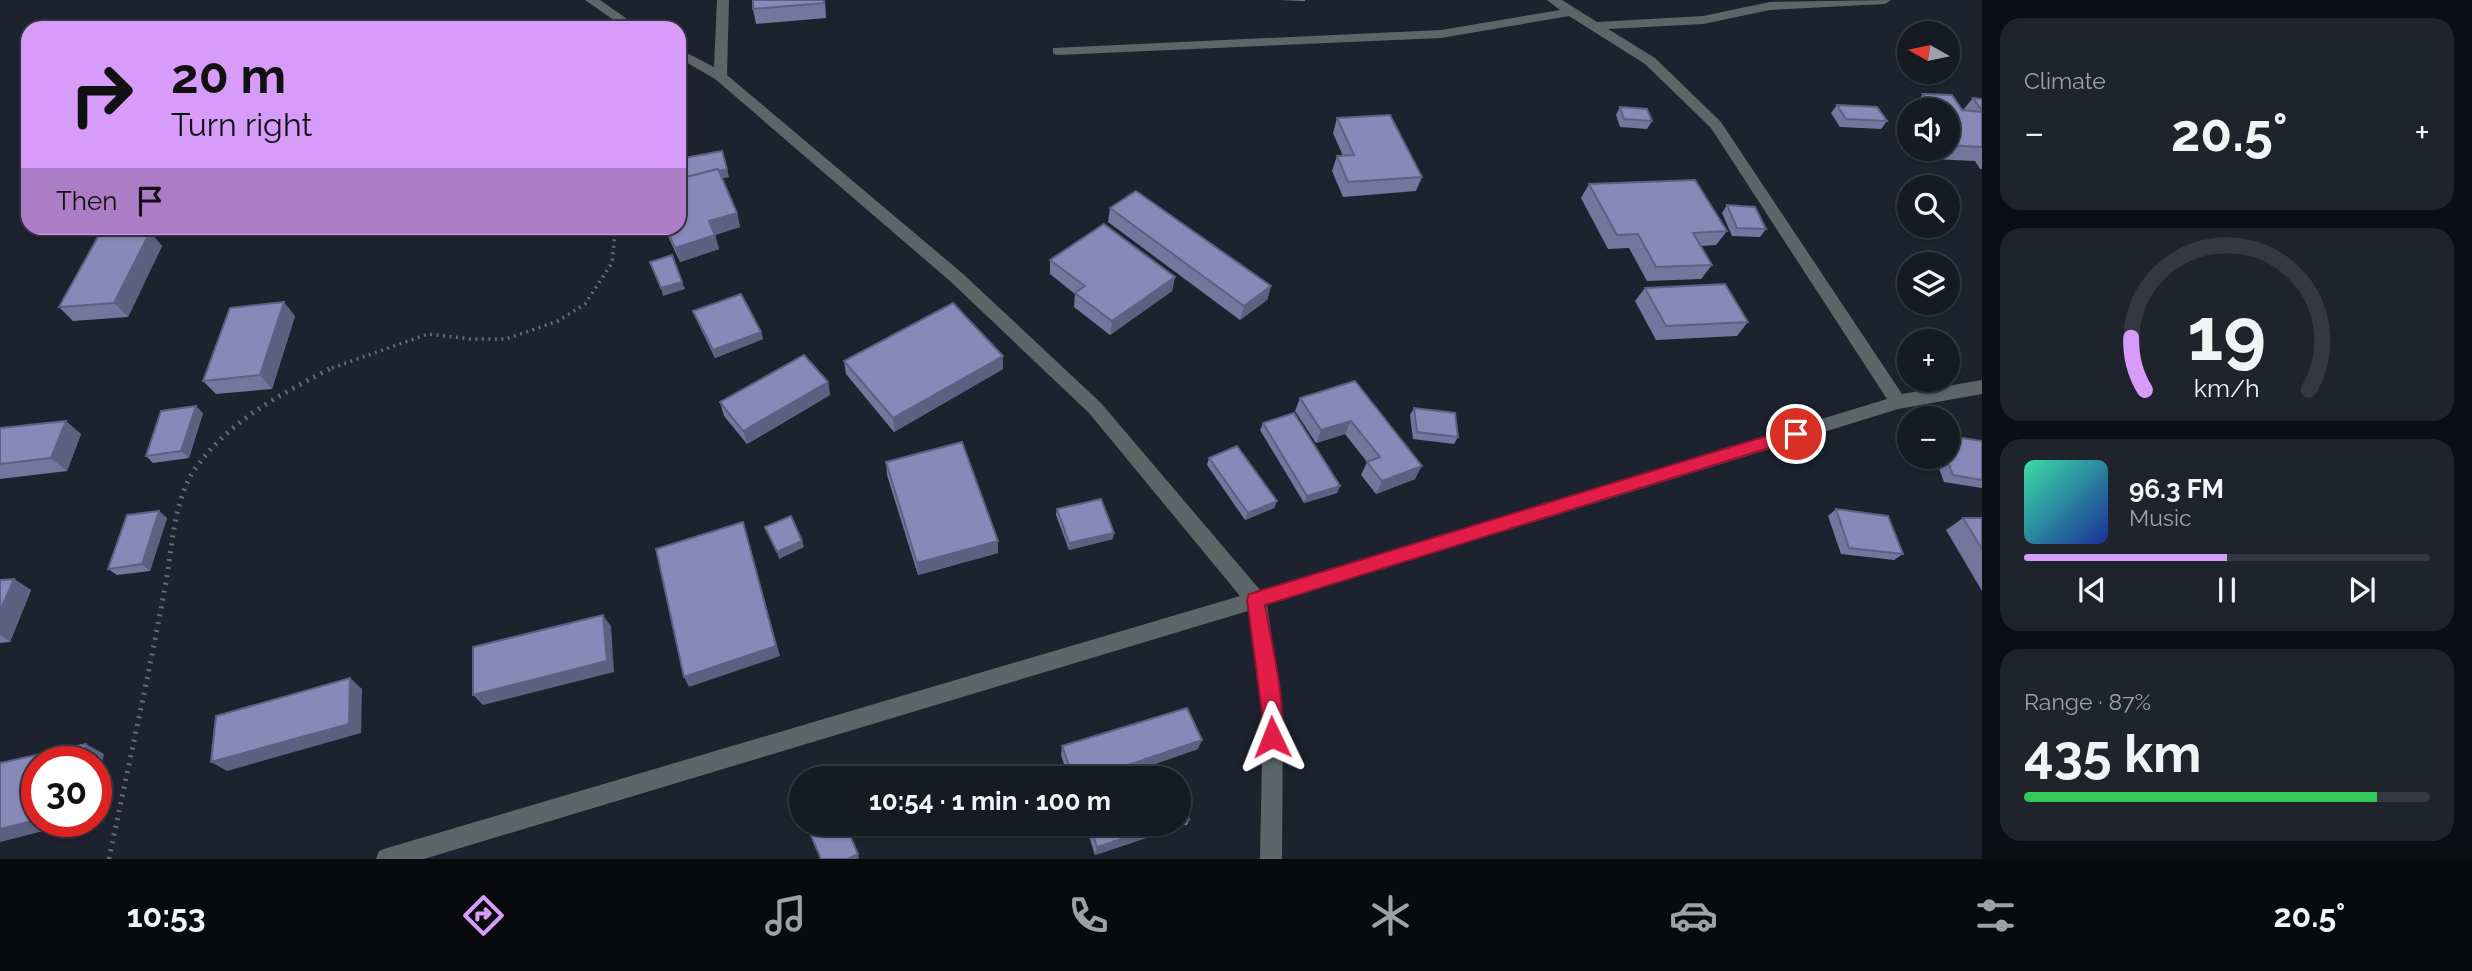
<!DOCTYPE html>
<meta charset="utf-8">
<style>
body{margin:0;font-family:Raleway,sans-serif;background:#1f232b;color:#f1f3f6;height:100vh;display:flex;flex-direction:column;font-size:26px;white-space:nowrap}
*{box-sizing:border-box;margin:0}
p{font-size:23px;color:#9ea1a6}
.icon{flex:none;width:38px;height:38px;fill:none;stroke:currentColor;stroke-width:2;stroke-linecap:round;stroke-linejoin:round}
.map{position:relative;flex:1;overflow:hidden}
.panel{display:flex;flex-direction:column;gap:18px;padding:18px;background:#0c0e13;width:490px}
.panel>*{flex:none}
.guide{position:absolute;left:21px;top:21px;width:665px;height:214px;border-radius:21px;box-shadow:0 2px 5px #0004,0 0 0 2px #353841;background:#d79bf9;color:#111;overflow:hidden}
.needle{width:46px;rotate:279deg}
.tools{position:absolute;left:1897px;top:21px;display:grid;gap:14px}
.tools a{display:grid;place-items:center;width:63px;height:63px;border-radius:50%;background:#161a23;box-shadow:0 2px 5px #0004,0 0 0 2px #353841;font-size:35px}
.speed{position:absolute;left:21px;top:746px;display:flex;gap:14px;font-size:35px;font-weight:700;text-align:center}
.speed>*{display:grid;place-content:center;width:91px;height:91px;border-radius:50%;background:#161a23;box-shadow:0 2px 5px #0004,0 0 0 2px #353841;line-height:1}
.speed .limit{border:10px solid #d22;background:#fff;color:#111}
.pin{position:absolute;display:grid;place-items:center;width:60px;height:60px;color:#fff;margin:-30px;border:4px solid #fff;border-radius:50%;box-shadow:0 2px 7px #0007}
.me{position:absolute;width:77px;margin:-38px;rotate:358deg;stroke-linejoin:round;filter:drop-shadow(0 0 5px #0008)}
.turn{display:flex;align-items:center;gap:24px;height:147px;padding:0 35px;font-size:32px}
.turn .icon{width:91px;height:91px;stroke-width:2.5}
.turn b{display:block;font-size:49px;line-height:60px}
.then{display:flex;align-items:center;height:66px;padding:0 35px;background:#0003;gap:14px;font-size:26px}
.big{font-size:52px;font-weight:700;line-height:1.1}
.panel .card{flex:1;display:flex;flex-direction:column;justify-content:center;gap:10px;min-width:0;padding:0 24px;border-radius:21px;background:#1f232b}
.panel .dial{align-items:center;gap:0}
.dial svg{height:182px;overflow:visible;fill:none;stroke:#353841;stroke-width:7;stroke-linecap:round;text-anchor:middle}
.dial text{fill:#f1f3f6;stroke:none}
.song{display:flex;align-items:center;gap:21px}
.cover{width:84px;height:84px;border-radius:10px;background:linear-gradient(135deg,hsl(160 70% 55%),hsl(230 70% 35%))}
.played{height:7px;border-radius:4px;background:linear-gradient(90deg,#d79bf9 50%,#353841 50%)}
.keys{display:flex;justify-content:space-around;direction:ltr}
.heat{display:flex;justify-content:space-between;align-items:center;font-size:38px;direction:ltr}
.charge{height:10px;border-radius:5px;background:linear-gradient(90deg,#34c759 87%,#353841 0)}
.trip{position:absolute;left:789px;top:766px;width:402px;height:70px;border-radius:35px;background:#161a23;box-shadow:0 2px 5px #0004,0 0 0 2px #353841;font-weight:700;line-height:70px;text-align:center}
.tabs{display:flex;height:112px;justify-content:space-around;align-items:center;background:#090a0e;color:#9ea1a6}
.tabs .icon{width:49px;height:49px}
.tabs .selected{color:#d79bf9}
.tabs b{font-size:32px;color:#f1f3f6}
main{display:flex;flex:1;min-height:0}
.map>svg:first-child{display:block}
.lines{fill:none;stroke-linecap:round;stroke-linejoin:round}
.path-far1{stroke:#666a76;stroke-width:3.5;stroke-dasharray:2 4.5;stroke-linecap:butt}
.path{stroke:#666a76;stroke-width:5;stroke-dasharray:2 6;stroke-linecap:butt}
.street{fill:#5c6668;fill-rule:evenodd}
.wall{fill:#74769e}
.shaded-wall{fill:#5e6081}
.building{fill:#8789b8;stroke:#5e6081;stroke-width:2}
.route{fill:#e11d48;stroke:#92132f;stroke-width:2}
</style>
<main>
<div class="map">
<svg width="1982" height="859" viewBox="0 0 1982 859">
<rect width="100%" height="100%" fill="#1d222f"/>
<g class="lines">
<path class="path-far1" d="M332,368L428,334L470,339H506L558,321L585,304L612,263L615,233L613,228"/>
<path class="path" d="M109,859C128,767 149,675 166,582C172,547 174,499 195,469C230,419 282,394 335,366"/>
<g class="street">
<path d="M585,0H600L640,28H625Z"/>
<path d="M717,0H729L727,75L962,273L1101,403L1260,590L1887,399L1711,128L1645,64L1569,16L1441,38L1058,55L1053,54V48L1441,30L1560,10L1547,0H1562L1597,22L1703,16L1770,2L1891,0L1885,4L1770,10L1703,24L1608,29L1655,58L1721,122L1902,394L1982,380V394L1898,409L1267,605L1283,712L1282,859H1260L1263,712L1248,611L424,859H376L379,851L387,848L1240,596L1089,413L950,281L715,79L679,58V49L714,67Z"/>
</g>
</g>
<g class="wall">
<path d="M825,0L826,18L756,24L753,9Z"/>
<path d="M1278,0H1305V1Z"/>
<path d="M1923,94L1963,110L1973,98L1982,99V169H1980L1975,161L1933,159L1926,149H1948V110H1912L1911,108Z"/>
<path d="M1837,105L1887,121L1881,129L1840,127L1831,113Z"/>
<path d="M1620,107L1652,121L1647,129L1620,127L1616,115Z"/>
<path d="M1337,118L1422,177L1416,191L1343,197L1332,171L1337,156H1343L1333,133Z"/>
<path d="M679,159L729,177L722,178L737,213L740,227L715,235L719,249L680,262L664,228H679Z"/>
<path d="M1589,184L1727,231L1716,245L1701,246L1712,265L1701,279L1647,281L1629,248L1608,249L1581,198Z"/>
<path d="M1727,205L1766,229L1760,237L1732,236L1722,213Z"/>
<path d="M1110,208L1271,286L1267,300L1240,320L1108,222Z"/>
<path d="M150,232L162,246L128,317L73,321L59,307Z"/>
<path d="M1050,260L1175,277L1172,291L1110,335L1074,307L1075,294L1050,274Z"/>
<path d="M1645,288L1748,322L1737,336L1656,340L1635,301Z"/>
<path d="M693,311L761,332L763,339L715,358L696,319Z"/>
<path d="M295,316L272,389L216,394L203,381Z"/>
<path d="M844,361L1003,369L894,432L846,374Z"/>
<path d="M1355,381L1415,479L1376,494L1361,475L1367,462L1345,434L1316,443L1295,411L1300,398Z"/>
<path d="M828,382L830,395L747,444L724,416L720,402Z"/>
<path d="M1414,408L1458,437L1454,444L1413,439L1410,415Z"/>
<path d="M203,413L189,458L153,463L146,456Z"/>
<path d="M1263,423L1340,486L1337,493L1304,503L1260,430Z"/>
<path d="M0,428L81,434L67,471L0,479Z"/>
<path d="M1982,441V488L1944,482L1935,457H1948Z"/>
<path d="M1209,458L1277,501L1274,508L1245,520L1207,465Z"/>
<path d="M886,462L998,541V553L918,575L887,475Z"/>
<path d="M1057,509L1113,539L1069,550L1056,515Z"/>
<path d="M1836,509L1903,554L1894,560L1841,554L1828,516Z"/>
<path d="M167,518L150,571L117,575L108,569Z"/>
<path d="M1963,518H1982V591L1946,530Z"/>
<path d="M14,579L31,590L10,642L0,643V580Z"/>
<path d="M1062,746L1198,749L1128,773L1130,779H1069L1061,755Z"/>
<path d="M1180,779L1189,820L1187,825L1149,827V824H1180Z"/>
<path d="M1085,824H1147L1149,830L1146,838L1095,855Z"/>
</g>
<g class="shaded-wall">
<path d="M727,169L729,177L679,187V179Z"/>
<path d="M737,213L740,227L713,235L709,221Z"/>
<path d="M150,232L162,246L128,317L114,303Z"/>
<path d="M715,235L719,249L680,262L675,248Z"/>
<path d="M1175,277L1172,291L1110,335L1112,321Z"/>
<path d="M682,282L685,289L663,296L661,288Z"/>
<path d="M1271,286L1267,300L1240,320L1244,306Z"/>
<path d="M284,302L295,316L272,389L260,375Z"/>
<path d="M761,332L763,339L715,358L713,350Z"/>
<path d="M1003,356V369L894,432L893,418Z"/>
<path d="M828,382L830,395L747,444L743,431Z"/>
<path d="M196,406L203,413L189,458L181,451Z"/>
<path d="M66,421L81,434L67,471L51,458Z"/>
<path d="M1351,421L1345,434L1316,443L1321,430Z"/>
<path d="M1422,466L1415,479L1376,494L1382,481Z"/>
<path d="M1340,486L1337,493L1304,503L1307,496Z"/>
<path d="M1277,501L1274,508L1245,520L1248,513Z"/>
<path d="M159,511L167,518L150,571L142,564Z"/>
<path d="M743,522L780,656L689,687L684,677Z"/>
<path d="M1114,533L1113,539L1069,550V543Z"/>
<path d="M802,541L804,547L779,559L777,552Z"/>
<path d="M998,541V553L918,575L917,563Z"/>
<path d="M14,579L31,590L10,642L0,635V611Z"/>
<path d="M603,615L611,626L614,672L483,705L473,695Z"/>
<path d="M350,678L362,689L361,733L227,771L211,762Z"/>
<path d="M1202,740L1198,749L1123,775L1125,766Z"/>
<path d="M86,744L104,754L96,791V761H83Z"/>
<path d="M37,802V821H54L51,829L0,842V829Z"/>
<path d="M1149,830L1146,838L1095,855L1097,847Z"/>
<path d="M858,854L859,858L857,859H848Z"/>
</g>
<g class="building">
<path d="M753,0H824V3L753,9Z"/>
<path d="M1923,94L1952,95L1962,110L1982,112V147L1948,145V110H1934Z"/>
<path d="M1973,98L1982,99V111Z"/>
<path d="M1837,105L1877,107L1887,121L1846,119Z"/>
<path d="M1620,107L1647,109L1652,121L1624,119Z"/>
<path d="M1390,115L1422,177L1348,182L1337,156L1354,155L1337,118Z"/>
<path d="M722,151L727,169L719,171L718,169L687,177L685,175L679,177V159Z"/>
<path d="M718,169L737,213L709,221L715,235L675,248L666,228H679V177L685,175L687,177Z"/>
<path d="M1695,180L1727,231L1693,233L1712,265L1656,267L1638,234L1617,235L1589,184Z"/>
<path d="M1136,191L1271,286L1244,306L1110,208Z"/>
<path d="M1727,205L1755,207L1766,229L1737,228Z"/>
<path d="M1104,224L1175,277L1112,321L1075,293L1085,286L1050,260Z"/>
<path d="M150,232L114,303L59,307L99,235Z"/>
<path d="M672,255L682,282L661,288L650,262Z"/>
<path d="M1725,284L1748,322L1666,326L1645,288Z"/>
<path d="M741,294L761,332L713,350L693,311Z"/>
<path d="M284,302L260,375L203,381L230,308Z"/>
<path d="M953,303L1003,356L893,418L844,361Z"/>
<path d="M804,355L828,382L743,431L720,402Z"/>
<path d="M1355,381L1422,466L1382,481L1367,462L1380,457L1351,421L1321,430L1300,398Z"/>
<path d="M196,406L181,451L146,456L161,411Z"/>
<path d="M1414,408L1455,413L1458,437L1417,432Z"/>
<path d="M1294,413L1340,486L1307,496L1263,423Z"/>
<path d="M66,421L51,458L0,464V428Z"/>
<path d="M1948,436L1982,441V480L1953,475L1946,457H1948Z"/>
<path d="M962,442L998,541L917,563L886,462Z"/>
<path d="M1237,446L1277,501L1248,513L1209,458Z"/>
<path d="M1101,499L1114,533L1069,543L1057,509Z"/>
<path d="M1836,509L1888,516L1903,554L1849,548Z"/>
<path d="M159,511L142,564L108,569L127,515Z"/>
<path d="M791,516L802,541L777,552L765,527Z"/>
<path d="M1963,518H1982V549Z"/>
<path d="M743,522L776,646L684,677L656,549Z"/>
<path d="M14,579L0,611V580Z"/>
<path d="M603,615L607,661L473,695V647Z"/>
<path d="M350,678L349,724L211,762L216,716Z"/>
<path d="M1187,708L1202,740L1125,766L1130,779H1074L1062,746Z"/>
<path d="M86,744L83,761H37V802L32,821L0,829V763Z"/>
<path d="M1180,777L1189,820L1180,821V779H1151Z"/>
<path d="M828,824H845L858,854L848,859H821L810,833Z"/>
<path d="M1089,824H1147L1149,830L1097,847Z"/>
</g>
<path class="route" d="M1796,427L1804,434L1801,438L1265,605C1270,636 1290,718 1279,743L1272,746L1266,743L1247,600L1249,594Z"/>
</svg>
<div class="tools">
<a><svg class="needle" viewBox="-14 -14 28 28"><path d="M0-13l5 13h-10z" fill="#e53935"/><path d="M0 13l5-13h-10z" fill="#9ea1a6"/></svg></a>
<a><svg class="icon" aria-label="sound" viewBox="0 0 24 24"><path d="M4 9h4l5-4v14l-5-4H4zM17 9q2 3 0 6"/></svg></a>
<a><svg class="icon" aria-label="search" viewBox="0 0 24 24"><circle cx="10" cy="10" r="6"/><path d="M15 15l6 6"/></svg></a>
<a><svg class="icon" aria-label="layers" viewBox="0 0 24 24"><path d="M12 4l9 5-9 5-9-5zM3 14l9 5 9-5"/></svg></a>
<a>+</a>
<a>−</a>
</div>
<div class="speed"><div class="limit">30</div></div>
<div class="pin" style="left:1796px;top:434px;background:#d93025"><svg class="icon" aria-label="arrive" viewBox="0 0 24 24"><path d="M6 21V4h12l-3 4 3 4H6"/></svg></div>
<svg class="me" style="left:1272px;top:737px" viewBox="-20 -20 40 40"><path d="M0-17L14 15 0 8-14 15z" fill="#e11d48" stroke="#fff" stroke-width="4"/></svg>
<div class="trip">10:54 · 1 min · 100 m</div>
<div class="guide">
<div class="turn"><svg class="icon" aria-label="right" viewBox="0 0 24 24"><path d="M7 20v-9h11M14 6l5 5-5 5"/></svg><div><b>20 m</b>Turn right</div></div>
<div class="then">Then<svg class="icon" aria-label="arrive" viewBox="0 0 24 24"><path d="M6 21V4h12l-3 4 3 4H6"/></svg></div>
</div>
</div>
<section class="panel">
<div class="card"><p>Climate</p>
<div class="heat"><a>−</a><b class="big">20.5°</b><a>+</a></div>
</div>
<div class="card dial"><svg viewBox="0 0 100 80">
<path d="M14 69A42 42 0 1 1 86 69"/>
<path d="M14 69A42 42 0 0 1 8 46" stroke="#d79bf9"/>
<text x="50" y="56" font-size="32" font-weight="700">19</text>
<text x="50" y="72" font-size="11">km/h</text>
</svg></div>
<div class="card">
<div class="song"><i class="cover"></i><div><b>96.3 FM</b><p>Music</p></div></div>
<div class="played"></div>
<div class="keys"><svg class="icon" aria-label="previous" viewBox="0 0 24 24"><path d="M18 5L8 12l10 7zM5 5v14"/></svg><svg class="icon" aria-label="pause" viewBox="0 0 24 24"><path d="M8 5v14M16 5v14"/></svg><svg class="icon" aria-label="next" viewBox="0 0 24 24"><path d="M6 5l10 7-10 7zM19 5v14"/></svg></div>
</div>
<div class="card"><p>Range · 87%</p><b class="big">435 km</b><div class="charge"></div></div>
</section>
</main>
<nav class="tabs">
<b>10:53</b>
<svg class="icon selected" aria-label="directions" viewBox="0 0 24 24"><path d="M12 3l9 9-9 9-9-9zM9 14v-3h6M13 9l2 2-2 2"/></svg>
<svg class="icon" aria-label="music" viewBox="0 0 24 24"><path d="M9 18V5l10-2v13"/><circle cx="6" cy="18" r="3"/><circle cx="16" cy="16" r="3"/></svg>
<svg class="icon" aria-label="phone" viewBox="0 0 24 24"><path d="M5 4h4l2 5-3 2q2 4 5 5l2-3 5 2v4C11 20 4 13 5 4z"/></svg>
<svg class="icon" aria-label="climate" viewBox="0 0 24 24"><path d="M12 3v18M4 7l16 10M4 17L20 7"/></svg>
<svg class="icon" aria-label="car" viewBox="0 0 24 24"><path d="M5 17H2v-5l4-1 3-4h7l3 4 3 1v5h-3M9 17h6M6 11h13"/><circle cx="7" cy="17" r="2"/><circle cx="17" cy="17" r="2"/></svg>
<svg class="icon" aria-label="filters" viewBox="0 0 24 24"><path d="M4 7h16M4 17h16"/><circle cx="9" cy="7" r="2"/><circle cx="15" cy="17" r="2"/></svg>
<b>20.5°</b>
</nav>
